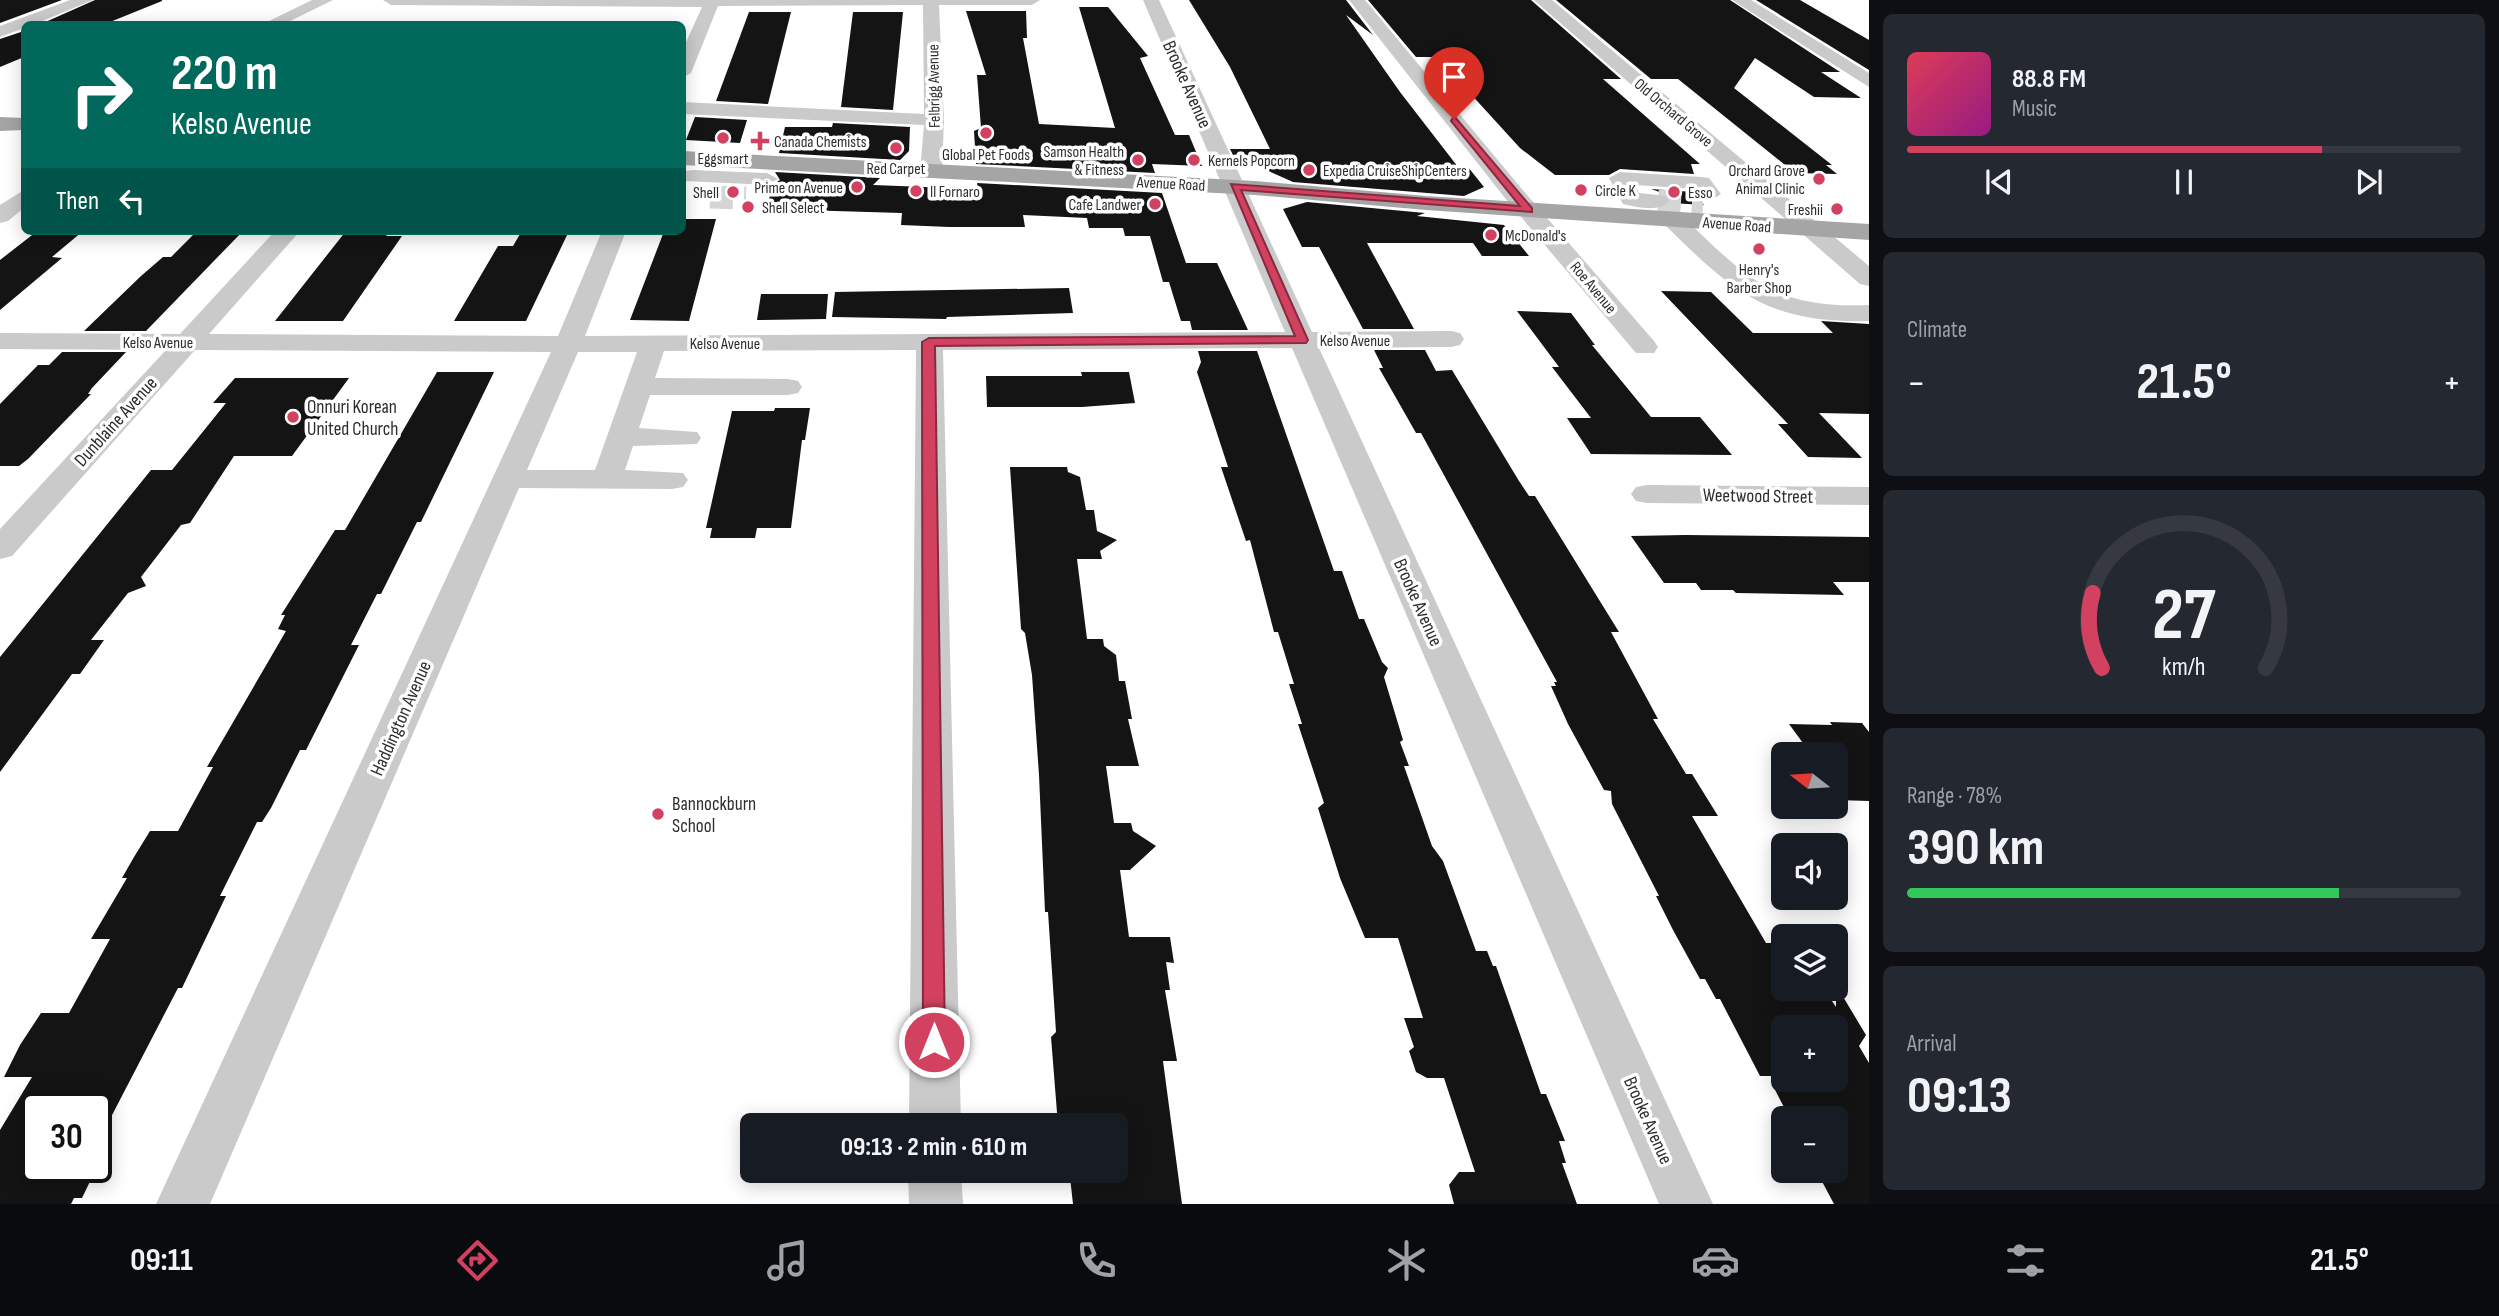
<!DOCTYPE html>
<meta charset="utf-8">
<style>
body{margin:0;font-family:"Sofia Sans Condensed",sans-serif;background:#242831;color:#f1f3f6;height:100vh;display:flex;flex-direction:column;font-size:26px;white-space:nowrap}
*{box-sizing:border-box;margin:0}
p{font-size:23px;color:#9ea1a6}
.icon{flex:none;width:38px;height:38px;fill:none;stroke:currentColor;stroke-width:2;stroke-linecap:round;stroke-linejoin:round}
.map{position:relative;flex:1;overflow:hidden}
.sheet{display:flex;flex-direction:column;gap:14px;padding:14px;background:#0d0f14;width:630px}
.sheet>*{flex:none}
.guide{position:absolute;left:21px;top:21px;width:665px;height:214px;border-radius:10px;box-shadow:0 4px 18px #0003;background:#00695c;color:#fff;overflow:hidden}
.needle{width:46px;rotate:287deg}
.controls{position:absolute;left:1771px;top:742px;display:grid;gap:14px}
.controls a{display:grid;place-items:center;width:77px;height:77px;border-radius:10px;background:#171b24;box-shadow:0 4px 18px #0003;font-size:35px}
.speed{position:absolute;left:21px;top:1092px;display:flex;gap:14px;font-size:35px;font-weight:700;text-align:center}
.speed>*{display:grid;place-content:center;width:91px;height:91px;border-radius:50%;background:#171b24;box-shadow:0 4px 18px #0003;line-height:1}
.speed .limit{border:4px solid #111;border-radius:10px;background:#fff;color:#111}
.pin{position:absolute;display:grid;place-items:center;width:60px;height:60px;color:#fff;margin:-72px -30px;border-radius:50% 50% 50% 0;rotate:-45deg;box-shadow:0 0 7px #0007}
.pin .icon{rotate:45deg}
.me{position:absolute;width:77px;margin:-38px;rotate:0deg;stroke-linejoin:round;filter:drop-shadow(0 0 5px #0008)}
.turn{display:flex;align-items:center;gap:24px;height:147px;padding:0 35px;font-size:32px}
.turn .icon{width:91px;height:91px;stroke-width:2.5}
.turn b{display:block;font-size:49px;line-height:60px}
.then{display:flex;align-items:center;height:66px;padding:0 35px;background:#0003;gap:14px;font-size:26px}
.big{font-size:52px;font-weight:700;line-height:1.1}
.sheet .card{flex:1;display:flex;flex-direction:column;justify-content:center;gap:10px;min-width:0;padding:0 24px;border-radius:10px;background:#242831}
.sheet .dial{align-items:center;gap:0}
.dial svg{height:182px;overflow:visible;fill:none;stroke:#363941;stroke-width:7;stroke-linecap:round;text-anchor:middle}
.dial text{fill:#f1f3f6;stroke:none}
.song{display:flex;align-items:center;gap:21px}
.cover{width:84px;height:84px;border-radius:10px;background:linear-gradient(135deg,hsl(350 70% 55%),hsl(310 70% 35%))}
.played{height:7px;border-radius:4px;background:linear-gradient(90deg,#d34161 75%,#363941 75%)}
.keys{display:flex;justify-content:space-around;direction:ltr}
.heat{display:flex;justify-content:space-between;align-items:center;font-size:38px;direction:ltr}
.charge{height:10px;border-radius:5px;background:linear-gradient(90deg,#34c759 78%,#363941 0)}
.trip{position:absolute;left:740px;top:1113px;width:388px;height:70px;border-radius:10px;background:#171b24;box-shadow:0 4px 18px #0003;font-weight:700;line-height:70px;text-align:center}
.dock{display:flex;height:112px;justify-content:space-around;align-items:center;background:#090b0e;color:#9ea1a6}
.dock .icon{width:49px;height:49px}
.dock .selected{color:#d34161}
.dock b{font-size:32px;color:#f1f3f6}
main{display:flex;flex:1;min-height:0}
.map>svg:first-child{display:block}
.building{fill:#141414}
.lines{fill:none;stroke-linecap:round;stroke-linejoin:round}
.minor-tunnel{stroke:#d5d5d5;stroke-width:23;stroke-dasharray:23 11;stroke-linecap:butt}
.minor{fill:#cacaca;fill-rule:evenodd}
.major{fill:#a5a5a5;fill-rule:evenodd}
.route{fill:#d34161;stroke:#892a3f;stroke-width:2}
.poi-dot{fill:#d34161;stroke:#fff;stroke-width:2.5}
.labels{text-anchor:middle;stroke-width:7;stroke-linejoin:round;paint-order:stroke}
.far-street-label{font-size:16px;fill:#2d2d2d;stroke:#fff}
.far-poi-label{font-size:16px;fill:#2d2d2d;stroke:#fff;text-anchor:start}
.street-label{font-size:19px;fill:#2d2d2d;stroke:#fff}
.poi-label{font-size:19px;fill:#2d2d2d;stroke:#fff;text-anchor:start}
</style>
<main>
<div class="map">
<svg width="1869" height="1204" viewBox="0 0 1869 1204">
<rect width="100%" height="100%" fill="#fff"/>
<g class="building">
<path d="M0,0H62L0,23Z"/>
<path d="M95,0H162V1L105,24H41Z"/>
<path d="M1189,0H1346L1373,35L1346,15L1400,92L1458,167H1468L1484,187L1464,196L1293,182L1233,155L1230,149H1270L1230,67Z"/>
<path d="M1368,0H1531L1621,79H1603L1700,164H1691L1694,174L1620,169L1609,175H1555L1520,148L1437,57H1416Z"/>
<path d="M1556,0H1730L1840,72H1821L1861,98L1814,97L1755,58L1734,88L1832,165H1826L1837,174L1795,173L1678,79H1651Z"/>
<path d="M1756,0H1800L1869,40V70Z"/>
<path d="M1079,7H1108L1148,56L1140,58L1175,135H1189L1202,166L1152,164L1155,173L976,164L974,131L981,128L977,75H986L966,11H1026L1027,38H1023L1039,124L1115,128Z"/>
<path d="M749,12H791L768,104L716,101Z"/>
<path d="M853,12H903L893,110L841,107Z"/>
<path d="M24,31V57L0,67V39Z"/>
<path d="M695,117L747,120L740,143L686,140Z"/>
<path d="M833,123L910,127L909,151L900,160L779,153L785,127H832Z"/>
<path d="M775,172L880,178L873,185L978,189L977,183L1162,193L1186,263H1217L1248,330H1192L1190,321H1181L1169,282H1163L1150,236H1125L1123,228H1089L1087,218L1023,215L1025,227H949L901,225L902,213L767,209L772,185L780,180Z"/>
<path d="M1651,189L1694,192L1704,205L1671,203L1668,195Z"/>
<path d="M1307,202L1425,213L1417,216L1504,225L1529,256H1482L1473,243H1367L1414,329H1363L1319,247H1302L1283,209Z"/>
<path d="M682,219H716L689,321L630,320L663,234L666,231H682Z"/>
<path d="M83,231L52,257L62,258L0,310V260L36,232Z"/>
<path d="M197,231H243L146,331H84L141,276L163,257H171Z"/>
<path d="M346,231H390L386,236H402L343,321H275Z"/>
<path d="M537,231H569L526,321H454L498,246H513L520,234H535Z"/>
<path d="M1069,288L1073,313L947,317L946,319L832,317L835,292Z"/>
<path d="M1661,291L1711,292L1753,333H1833L1821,321L1869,324V414L1819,413L1862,458L1808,457L1778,424H1788Z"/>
<path d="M761,294H828L826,319L757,320Z"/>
<path d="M1517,311L1571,313L1595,345H1592L1651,417H1700L1732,455L1591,454L1567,418H1591L1552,367H1559Z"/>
<path d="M1374,350H1425L1436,371L1452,370L1519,481L1529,496H1535L1619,632H1611L1658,719H1653L1686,774H1692L1718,816H1692L1766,943H1783V989H1824L1836,1007V985L1866,1035L1859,1046L1869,1063V1204H1834L1817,1172H1836V1118L1788,1115L1772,1084H1836V1027H1783V1076H1760L1720,999H1716L1705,979H1700L1673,930L1656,896H1659L1612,804L1611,791L1604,790L1568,724L1551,686H1556L1554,682H1557L1421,433H1416L1379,368H1383Z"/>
<path d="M1198,351H1257L1334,571H1342L1359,619H1364L1382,662L1388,668L1384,677L1403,740L1400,742L1409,766H1404L1432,846L1443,861L1476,951H1487L1493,966H1496L1541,1094H1546L1565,1141H1559L1566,1163H1562L1577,1204H1454L1449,1185L1459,1172H1475L1444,1078H1427L1416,1072L1409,1051L1414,1047L1404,1018H1423L1398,938H1365L1340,878L1318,808L1324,803L1298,724H1302L1289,684H1294L1278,632H1274L1250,540L1246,541L1221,467H1228L1197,372L1201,362Z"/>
<path d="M62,352H126L92,388L88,394H91L28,459L19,466H0V404L38,365H49Z"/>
<path d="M437,372H494L421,522H417L381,594H377L351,645H359L306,750H300L271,808L262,822H257L220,896H226L182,988H178L96,1146V1108H37V1167H97L82,1198H74L71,1204H0V1130L32,1077H4L20,1045L41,1013H69L110,939H91L127,878H122L134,857L150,831H178L213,767H207L286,631L278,629L285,615H281L335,530H345Z"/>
<path d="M1081,372H1129L1135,403L1082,407H987L986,376H1082Z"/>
<path d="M235,378H349L292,456H234L190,523L181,525L141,577L146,586L128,593L91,640H104L80,674H72L0,772V657L151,470H172L226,403H213Z"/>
<path d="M775,408H810L805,440H802L791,528H757L755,538H710L712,528H706L732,411H774Z"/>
<path d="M1010,467H1067L1068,472L1080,477L1086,510H1094L1097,531L1117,540L1100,551L1102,559H1077L1087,639H1103L1104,646L1116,655L1119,681H1125L1132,719H1128L1139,766H1106L1114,823H1131L1133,831L1156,846L1130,870H1120L1129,937H1170L1174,963L1166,962L1170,990H1165L1177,1061H1163L1182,1204H1073L1070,1177H1076L1075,1171H1116V1125H1058L1051,1037L1056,1032L1048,912H1045L1039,775L1032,675L1025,633L1021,629Z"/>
<path d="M1685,535L1869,537V582H1833L1844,595L1736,593L1733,590H1701L1696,583H1664L1631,536Z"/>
<path d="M1830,722L1862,723L1869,732V801L1836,800V754H1811L1789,724L1832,725Z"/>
</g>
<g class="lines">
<g class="minor-tunnel">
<path d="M710,197L746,198"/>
<path d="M1658,201L1703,204"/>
</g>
<g class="minor">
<path d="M70,0H93L35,24H24V28L0,37V26Z"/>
<path d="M312,0H333L284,24H263Z"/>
<path d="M383,0H1040L1032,5H939L944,120L942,171L931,177L920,171L924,125L682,114V102L924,114L923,5L718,6L691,73L682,78V51L702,7L391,5Z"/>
<path d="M1143,0H1159L1312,332L1451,331L1460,333L1464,339L1460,345L1451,347L1319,348L1713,1204H1659L1292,348L943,350L961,1125H909L916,350L664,351L655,378L788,379L798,381L802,387L798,393L788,395H650L639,428L697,432L701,438L697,444L633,446L625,470L683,473L688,480L683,487L672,489L519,488L210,1204H156L551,352L195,350L12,556L0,559V529L166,350L0,349V333L180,334L275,231H300L209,334L558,336L602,231H626L585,336L1285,332ZM578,352H637L595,470H527Z"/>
<path d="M1349,0H1365L1521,188L1654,341L1658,347L1654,353H1636L1505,198Z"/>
<path d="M1534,0H1552L1869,266V286L1860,284Z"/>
<path d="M1732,0H1751L1869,73V87Z"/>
<path d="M693,170L767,173L778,179L767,185L685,181L682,176L685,171Z"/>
<path d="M1620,172L1701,177L1709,178L1721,194L1710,201L1702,199L1695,189L1635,185L1639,193L1666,196L1669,201C1660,213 1636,207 1623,204L1609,178Z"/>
<path d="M24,190V208L8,221L0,223V205Z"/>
<path d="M1673,213L1681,215C1747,278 1773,309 1869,305V321C1768,324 1733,292 1665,225L1662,220Z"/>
<path d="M1647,485L1869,487V505L1647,503L1636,501L1631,494L1636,487Z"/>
<path d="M908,1171H961L963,1204H909Z"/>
</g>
<g class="major">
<path d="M0,117L24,118V130L0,131Z"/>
<path d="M682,151L1255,181L1426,196L1869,224V240L1426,210L1255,195L682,165Z"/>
</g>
</g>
<path class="route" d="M1454,116L1532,208V212L1241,190L1308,340L1306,343L935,346L945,1042L942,1049L934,1051L926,1049L923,1042L922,342L929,338L1295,336L1231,184L1520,206L1451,121Z"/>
<g class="poi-dot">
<circle cx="986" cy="133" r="7"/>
<circle cx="723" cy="138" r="7"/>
<path d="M756.5 130.5h7v7h7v7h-7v7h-7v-7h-7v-7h7z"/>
<circle cx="896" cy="148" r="7"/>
<circle cx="1138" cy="160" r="7"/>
<circle cx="1194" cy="160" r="7"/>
<circle cx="1309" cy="170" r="7"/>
<circle cx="1819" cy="179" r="7"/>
<circle cx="857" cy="187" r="7"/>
<circle cx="1581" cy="190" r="7"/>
<circle cx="916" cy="191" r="7"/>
<circle cx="733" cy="192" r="7"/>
<circle cx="1674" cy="192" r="7"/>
<circle cx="1155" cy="204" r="7"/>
<circle cx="748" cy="207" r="7"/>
<circle cx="1837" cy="209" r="7"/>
<circle cx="1491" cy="235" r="7"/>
<circle cx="1759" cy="249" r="7"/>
<circle cx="293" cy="417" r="7"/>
<circle cx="658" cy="814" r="7"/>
</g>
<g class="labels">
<g class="far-street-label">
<text transform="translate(933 86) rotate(-91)" y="6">Felbrigg Avenue</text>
<text transform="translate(1674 112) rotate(40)" y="6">Old Orchard Grove</text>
<text transform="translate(1171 183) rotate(3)" y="6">Avenue Road</text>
<text transform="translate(1737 224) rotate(4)" y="6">Avenue Road</text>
<text transform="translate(1594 287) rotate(50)" y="6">Roe Avenue</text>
<text x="1355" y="346">Kelso Avenue</text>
<text x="158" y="348">Kelso Avenue</text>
<text x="725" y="349">Kelso Avenue</text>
</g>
<g class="far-poi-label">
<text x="774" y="147">Canada Chemists</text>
<text x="1124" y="157" text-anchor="end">Samson Health<tspan x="1124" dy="18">&amp; Fitness</tspan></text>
<text x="986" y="160" text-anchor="middle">Global Pet Foods</text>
<text x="723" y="164" text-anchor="middle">Eggsmart</text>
<text x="1208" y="166">Kernels Popcorn</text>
<text x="896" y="174" text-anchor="middle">Red Carpet</text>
<text x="1323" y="176">Expedia CruiseShipCenters</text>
<text x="1805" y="176" text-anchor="end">Orchard Grove<tspan x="1805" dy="18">Animal Clinic</tspan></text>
<text x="843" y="193" text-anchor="end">Prime on Avenue</text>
<text x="1595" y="196">Circle K</text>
<text x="930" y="197">Il Fornaro</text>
<text x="719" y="198" text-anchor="end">Shell</text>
<text x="1688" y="198">Esso</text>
<text x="1141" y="210" text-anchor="end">Cafe Landwer</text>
<text x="762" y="213">Shell Select</text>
<text x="1823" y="215" text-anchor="end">Freshii</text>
<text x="1505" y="241">McDonald's</text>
<text x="1759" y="275" text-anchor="middle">Henry's<tspan x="1759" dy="18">Barber Shop</tspan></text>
</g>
<g class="street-label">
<text transform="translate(1188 84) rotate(66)" y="7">Brooke Avenue</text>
<text transform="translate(115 421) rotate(-48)" y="7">Dunblaine Avenue</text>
<text transform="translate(1758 495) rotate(1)" y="7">Weetwood Street</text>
<text transform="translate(1419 602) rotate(66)" y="7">Brooke Avenue</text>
<text transform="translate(400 718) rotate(-66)" y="7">Haddington Avenue</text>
<text transform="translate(1649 1120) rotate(66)" y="7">Brooke Avenue</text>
</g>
<g class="poi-label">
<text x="307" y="413">Onnuri Korean<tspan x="307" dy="22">United Church</tspan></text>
<text x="672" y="810">Bannockburn<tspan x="672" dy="22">School</tspan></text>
</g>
</g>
</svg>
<div class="controls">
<a><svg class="needle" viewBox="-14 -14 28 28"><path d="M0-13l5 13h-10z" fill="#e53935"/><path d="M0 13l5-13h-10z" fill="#9ea1a6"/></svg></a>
<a><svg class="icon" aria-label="sound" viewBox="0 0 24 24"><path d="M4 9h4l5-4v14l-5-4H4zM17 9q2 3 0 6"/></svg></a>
<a><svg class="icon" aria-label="layers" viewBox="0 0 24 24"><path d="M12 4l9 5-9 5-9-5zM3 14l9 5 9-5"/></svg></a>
<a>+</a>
<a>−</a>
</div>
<div class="speed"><div class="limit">30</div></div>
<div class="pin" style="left:1454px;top:119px;background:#d93025"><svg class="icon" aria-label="arrive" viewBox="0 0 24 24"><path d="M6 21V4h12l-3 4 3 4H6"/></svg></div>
<svg class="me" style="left:934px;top:1042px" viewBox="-20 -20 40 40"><circle r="17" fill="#d34161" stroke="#fff" stroke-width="3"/><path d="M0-11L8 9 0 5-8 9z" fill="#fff"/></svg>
<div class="trip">09:13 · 2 min · 610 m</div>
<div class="guide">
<div class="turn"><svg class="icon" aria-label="right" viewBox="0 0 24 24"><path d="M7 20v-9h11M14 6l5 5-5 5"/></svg><div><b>220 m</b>Kelso Avenue</div></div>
<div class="then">Then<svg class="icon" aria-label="left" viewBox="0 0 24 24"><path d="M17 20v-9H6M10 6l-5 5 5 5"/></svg></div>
</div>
</div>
<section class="sheet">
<div class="card">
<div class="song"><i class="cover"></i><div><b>88.8 FM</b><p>Music</p></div></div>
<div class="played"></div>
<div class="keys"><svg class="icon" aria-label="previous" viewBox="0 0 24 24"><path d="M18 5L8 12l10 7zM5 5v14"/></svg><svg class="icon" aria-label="pause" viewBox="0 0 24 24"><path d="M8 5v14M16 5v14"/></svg><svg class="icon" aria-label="next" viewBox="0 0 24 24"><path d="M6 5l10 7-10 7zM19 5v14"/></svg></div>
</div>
<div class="card"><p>Climate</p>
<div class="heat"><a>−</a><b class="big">21.5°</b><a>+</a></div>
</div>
<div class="card dial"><svg viewBox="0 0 100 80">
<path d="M14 69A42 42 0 1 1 86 69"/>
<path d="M14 69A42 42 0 0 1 10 36" stroke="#d34161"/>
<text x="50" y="56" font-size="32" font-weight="700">27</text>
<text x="50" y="72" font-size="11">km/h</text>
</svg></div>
<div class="card"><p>Range · 78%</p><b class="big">390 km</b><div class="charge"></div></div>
<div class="card"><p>Arrival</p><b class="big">09:13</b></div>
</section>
</main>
<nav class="dock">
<b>09:11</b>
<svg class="icon selected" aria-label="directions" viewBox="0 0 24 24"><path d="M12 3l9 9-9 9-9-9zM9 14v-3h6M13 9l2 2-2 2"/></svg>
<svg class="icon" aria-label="music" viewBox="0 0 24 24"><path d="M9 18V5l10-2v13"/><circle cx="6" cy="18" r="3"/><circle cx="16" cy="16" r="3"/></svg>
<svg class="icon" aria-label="phone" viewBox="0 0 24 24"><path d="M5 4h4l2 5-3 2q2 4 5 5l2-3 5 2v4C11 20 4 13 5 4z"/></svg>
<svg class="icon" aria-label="climate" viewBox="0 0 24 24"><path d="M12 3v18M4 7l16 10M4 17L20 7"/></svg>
<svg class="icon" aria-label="car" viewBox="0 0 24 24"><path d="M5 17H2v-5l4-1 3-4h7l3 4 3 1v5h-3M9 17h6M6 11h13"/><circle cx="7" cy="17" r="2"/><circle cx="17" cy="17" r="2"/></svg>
<svg class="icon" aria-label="filters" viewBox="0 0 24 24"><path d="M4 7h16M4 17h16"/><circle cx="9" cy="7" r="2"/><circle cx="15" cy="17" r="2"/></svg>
<b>21.5°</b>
</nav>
